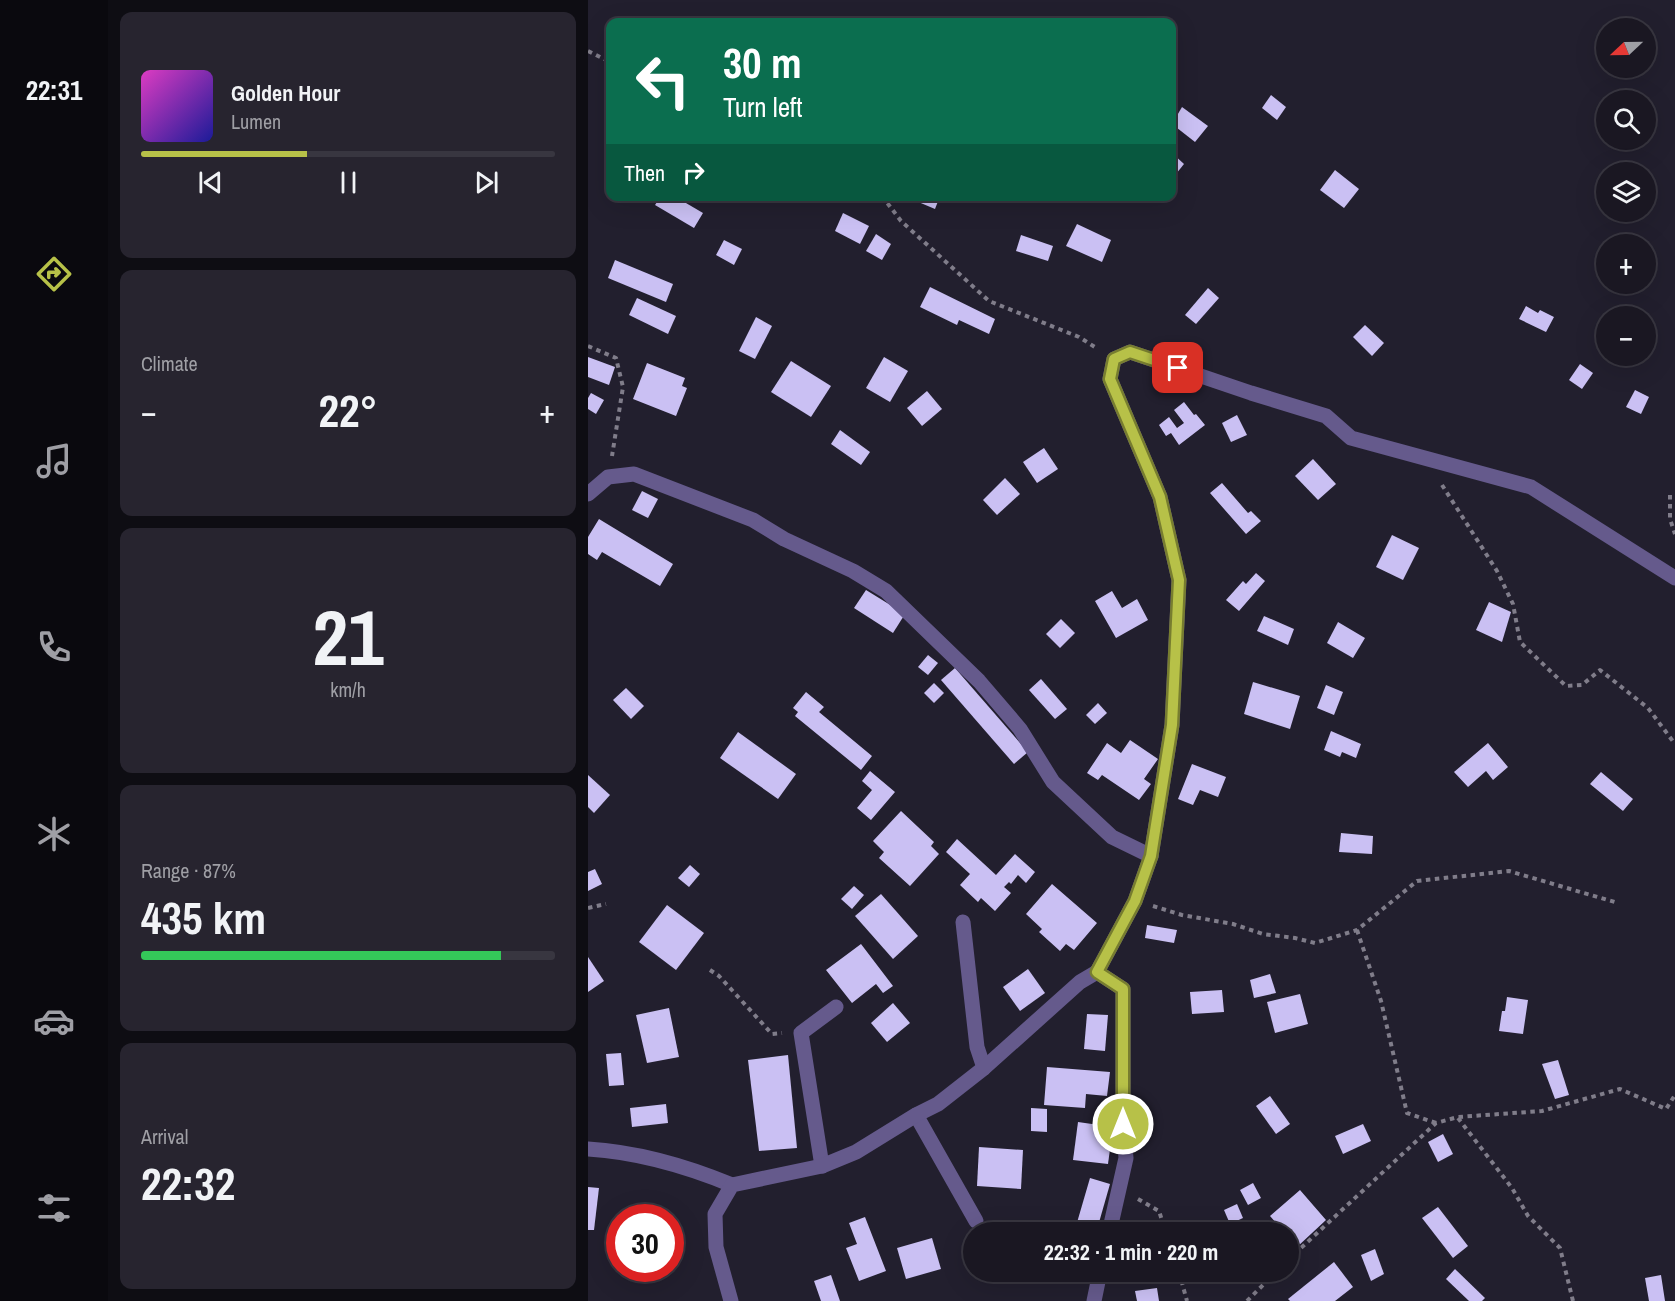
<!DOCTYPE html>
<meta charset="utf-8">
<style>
body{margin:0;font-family:"Archivo Narrow",sans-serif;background:#27242f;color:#f1f3f6;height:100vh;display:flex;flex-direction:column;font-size:22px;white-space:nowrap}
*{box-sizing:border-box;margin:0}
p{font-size:20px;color:#9f9fa5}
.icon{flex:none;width:33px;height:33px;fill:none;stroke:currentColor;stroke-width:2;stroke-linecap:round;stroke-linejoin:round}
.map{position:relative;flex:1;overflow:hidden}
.panel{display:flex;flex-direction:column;gap:12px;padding:12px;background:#0e0d13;width:480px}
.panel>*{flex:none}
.hud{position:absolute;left:18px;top:18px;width:570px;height:183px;border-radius:12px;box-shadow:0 6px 24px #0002,0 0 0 2px #383640;background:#0b6e4f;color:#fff;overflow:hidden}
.needle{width:39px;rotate:248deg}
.controls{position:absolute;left:1008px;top:18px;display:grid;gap:12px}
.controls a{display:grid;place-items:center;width:60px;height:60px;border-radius:50%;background:#1a1722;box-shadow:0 6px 24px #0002,0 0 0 2px #383640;font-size:30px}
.speed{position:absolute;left:18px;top:1204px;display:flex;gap:12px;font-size:30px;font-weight:700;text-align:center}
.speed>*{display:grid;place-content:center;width:78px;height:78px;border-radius:50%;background:#1a1722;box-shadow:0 6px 24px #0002,0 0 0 2px #383640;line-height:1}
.speed .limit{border:9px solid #d22;background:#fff;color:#111}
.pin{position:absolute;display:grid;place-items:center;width:51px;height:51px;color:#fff;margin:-26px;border-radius:12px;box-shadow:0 3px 9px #0006}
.me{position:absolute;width:66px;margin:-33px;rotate:0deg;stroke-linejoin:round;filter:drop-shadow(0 0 4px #0008)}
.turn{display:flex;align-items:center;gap:21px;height:126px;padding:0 18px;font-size:27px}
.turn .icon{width:78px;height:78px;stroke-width:2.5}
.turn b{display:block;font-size:42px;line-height:51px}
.then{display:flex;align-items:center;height:57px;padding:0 18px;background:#0003;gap:12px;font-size:22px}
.big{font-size:45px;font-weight:800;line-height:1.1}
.panel .tile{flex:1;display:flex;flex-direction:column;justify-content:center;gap:9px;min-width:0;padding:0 21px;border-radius:12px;background:#27242f}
.panel .dial{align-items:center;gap:0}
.dial b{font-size:78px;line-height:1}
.song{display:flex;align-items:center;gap:18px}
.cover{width:72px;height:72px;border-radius:9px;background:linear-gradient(135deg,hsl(310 70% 55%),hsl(240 70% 35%))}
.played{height:6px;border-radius:3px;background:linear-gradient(90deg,#b7c148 40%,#383640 40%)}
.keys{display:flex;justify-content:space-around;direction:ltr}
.heat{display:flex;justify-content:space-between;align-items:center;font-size:33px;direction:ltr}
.charge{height:9px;border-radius:4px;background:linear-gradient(90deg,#34c759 87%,#383640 0)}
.trip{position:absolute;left:375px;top:1222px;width:336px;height:60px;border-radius:30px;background:#1a1722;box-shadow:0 6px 24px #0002,0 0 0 2px #383640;font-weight:800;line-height:60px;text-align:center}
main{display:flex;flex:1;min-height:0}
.menu{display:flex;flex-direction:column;width:108px;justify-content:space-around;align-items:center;background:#0a090e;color:#9f9fa5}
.menu .icon{width:42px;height:42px}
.menu .selected{color:#b7c148}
.menu b{font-size:27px;color:#f1f3f6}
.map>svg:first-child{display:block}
.building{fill:#cac0f3}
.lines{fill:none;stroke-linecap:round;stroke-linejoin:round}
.path{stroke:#807d8a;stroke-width:4;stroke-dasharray:4.5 4.5;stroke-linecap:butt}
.minor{stroke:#655a8c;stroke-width:15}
.route-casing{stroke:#777d2f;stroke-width:15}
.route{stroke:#b7c148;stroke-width:10}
</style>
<main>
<nav class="menu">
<b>22:31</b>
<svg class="icon selected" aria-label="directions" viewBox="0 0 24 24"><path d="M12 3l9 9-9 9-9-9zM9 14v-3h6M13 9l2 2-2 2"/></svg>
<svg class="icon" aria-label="music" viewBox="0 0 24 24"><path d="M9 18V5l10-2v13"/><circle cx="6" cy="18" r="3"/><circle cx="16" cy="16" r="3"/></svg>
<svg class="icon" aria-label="phone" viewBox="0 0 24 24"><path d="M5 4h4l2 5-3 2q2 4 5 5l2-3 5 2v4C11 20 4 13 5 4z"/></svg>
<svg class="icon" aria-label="climate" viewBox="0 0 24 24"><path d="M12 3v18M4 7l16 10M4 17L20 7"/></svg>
<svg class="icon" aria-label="car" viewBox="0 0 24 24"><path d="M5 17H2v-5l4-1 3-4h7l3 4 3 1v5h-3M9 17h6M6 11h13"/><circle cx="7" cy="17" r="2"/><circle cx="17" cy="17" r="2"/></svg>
<svg class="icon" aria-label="filters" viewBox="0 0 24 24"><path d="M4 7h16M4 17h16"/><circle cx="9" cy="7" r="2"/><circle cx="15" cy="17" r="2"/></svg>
</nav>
<section class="panel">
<div class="tile">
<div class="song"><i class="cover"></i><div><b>Golden Hour</b><p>Lumen</p></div></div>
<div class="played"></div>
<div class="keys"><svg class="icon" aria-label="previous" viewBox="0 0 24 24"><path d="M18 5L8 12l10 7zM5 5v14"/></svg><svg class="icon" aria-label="pause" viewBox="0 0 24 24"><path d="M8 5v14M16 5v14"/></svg><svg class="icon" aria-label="next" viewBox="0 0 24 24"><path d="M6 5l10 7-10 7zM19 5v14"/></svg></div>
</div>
<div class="tile"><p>Climate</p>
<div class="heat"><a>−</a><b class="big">22°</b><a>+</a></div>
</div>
<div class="tile dial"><b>21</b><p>km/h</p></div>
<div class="tile"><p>Range · 87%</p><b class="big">435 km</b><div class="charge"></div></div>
<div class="tile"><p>Arrival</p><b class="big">22:32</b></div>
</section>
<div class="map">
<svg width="1087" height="1301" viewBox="0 0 1087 1301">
<rect width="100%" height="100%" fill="#221f2e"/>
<g class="building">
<path d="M683,95L698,107L689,120L674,108Z"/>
<path d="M594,107L620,126L607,142L584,124Z"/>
<path d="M584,153L596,164L584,179Z"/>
<path d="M747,170L771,189L756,208L732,190Z"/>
<path d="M73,196H86L115,213L106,228L67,205Z"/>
<path d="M330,196H352L347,209L328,201Z"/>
<path d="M255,213L281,226L272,244L247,231Z"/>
<path d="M489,224L523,240L514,262L478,246Z"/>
<path d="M288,234L303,244L294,260L278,251Z"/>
<path d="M433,235L465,246L460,261L428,251Z"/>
<path d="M136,240L154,249L146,265L128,255Z"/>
<path d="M27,260L85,284L78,302L20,278Z"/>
<path d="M342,287L407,319L401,334L371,320L369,325L332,307Z"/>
<path d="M620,288L631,298L608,324L597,315Z"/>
<path d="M49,298L88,316L80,334L41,315Z"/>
<path d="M938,306L950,313L952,310L966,317L958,332L931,319Z"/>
<path d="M168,317L184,326L167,359L151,351Z"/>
<path d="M777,325L796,343L784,356L765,337Z"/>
<path d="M0,357L27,367L21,385L0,377Z"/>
<path d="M296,357L320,371L302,402L278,388Z"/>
<path d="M203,361L243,386L223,417L183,392Z"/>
<path d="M59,363L97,378L94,386L99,388L88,416L45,399Z"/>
<path d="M992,364L1005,373L994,389L981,380Z"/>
<path d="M1047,390L1061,397L1053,414L1038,407Z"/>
<path d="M339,391L354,409L334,426L319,408Z"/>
<path d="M3,393L16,400L8,414L0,409V398Z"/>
<path d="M596,402L606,415L608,414L617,425L591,445L583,433L578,436L571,425L581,417L589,428L596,423L586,410Z"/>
<path d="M649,415L659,435L643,442L634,423Z"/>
<path d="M252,430L282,452L273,465L243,444Z"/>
<path d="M456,448L470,469L449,483L435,462Z"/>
<path d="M725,459L748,484L730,500L707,476Z"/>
<path d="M417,478L432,494L409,515L395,500Z"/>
<path d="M634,483L660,513L663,511L673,521L658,534L622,493Z"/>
<path d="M54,491L70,499L60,518L44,510Z"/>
<path d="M11,519L85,564L72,586L14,552L9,560L0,554V537Z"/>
<path d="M804,535L831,548L815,580L788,567Z"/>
<path d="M668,573L677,581L651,611L638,600L655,581L658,584Z"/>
<path d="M278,590L317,614L305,633L266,608Z"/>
<path d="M524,591L534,608L549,599L560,620L528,638L507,601Z"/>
<path d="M901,602L923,612L914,642L888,630Z"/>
<path d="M676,616L706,629L700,645L669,631Z"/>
<path d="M473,619L487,633L472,648L458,634Z"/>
<path d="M750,622L777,638L765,658L739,643Z"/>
<path d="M340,655L350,663L340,675L330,667Z"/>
<path d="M367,668L440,752L426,764L353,680Z"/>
<path d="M453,679L479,709L467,719L441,690Z"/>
<path d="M665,682L712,696L702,729L656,714Z"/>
<path d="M346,683L356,693L346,703L336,693Z"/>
<path d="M738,685L755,692L746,715L729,708Z"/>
<path d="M38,688L56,706L43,719L25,700Z"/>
<path d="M218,692L236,707L231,712L284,756L273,770L207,716L210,712L205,708Z"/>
<path d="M510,703L519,713L507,724L498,715Z"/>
<path d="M743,731L773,744L768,758L754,752L752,757L736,750Z"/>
<path d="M150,732L208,774L190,799L132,758Z"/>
<path d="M542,740L570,759L556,779L563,784L551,800L514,775L510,780L499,773L519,743L533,753Z"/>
<path d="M900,743L920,767L905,780L898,771L880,787L866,772Z"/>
<path d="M604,764L638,777L630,797L612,790L605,805L590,799Z"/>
<path d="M282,771L307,792L283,820L269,808L284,790L274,781Z"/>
<path d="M1013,772L1045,799L1035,811L1002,784Z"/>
<path d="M0,775L22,795L6,813L0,807Z"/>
<path d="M313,811L346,842L343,846L351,854L322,886L291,858L296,852L285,841Z"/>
<path d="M753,833L785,836L784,854L751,852Z"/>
<path d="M369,839L408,875L427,854L447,872L438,883L430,875L423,884L421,882L416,887L423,893L407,911L393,898L390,902L372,885L382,874L358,852Z"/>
<path d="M102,865L112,874L101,887L90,878Z"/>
<path d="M7,869L14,884L0,891V872Z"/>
<path d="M464,884L509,923L486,950L478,944L472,951L451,932L454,929L438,914Z"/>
<path d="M266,886L276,895L264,909L253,899Z"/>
<path d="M293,894L330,936L305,959L267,916Z"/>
<path d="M79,905L116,933L88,970L51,942Z"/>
<path d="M559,925L589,930L586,943L557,938Z"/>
<path d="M273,944L305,986L295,993L288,984L264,1003L238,970Z"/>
<path d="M0,957L16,981L0,992Z"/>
<path d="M440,969L457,993L432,1011L415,987Z"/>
<path d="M682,974L688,993L666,998L662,980Z"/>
<path d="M634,990L636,1012L604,1014L602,992Z"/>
<path d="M712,994L720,1024L687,1033L679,1002Z"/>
<path d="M919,997L940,1000L935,1034L911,1031L914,1011H917Z"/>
<path d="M305,1003L322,1023L299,1042L283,1023Z"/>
<path d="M81,1008L91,1057L59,1063L48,1015Z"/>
<path d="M499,1014L520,1015L517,1051L496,1049Z"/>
<path d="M33,1053L36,1085L21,1086L18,1054Z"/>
<path d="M200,1055L209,1148L171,1151L160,1060Z"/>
<path d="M970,1060L981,1095L967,1099L954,1064Z"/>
<path d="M459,1067L522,1072L519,1096L498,1094L497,1108L456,1105Z"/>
<path d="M682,1096L702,1124L688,1134L668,1106Z"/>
<path d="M78,1104L80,1123L44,1127L42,1108Z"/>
<path d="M443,1108L459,1109V1132L443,1131Z"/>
<path d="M490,1122L525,1127L520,1164L485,1160Z"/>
<path d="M775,1124L783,1141L755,1154L747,1136Z"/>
<path d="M855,1134L865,1154L850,1162L840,1142Z"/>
<path d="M391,1147L435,1150L433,1189L389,1186Z"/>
<path d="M502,1178L522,1184L508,1233L488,1226Z"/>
<path d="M665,1183L673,1198L660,1205L652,1190Z"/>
<path d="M0,1187L11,1188L6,1230H0Z"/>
<path d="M712,1190L738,1220L709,1247L700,1237V1233H697L682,1216Z"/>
<path d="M649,1204L655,1218L642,1224L636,1210Z"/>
<path d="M850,1207L880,1246L865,1258L834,1218Z"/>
<path d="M277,1217L298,1271L271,1281L258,1248L269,1244L261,1223Z"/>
<path d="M344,1238L353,1269L318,1279L309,1248Z"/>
<path d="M787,1249L796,1274L783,1281L773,1255Z"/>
<path d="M746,1262L765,1287L747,1301H702L700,1299Z"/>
<path d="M867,1269L897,1298L894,1301H881L858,1279Z"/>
<path d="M243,1275L252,1301H233L226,1281Z"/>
<path d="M1073,1275L1077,1301H1061L1057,1278Z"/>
<path d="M569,1288L571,1301H549L547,1291Z"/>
</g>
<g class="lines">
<g class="path">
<path d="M0,51L22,62"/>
<path d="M294,196L313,221L401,301L491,337L510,349"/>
<path d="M0,346L28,358L35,387L24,456"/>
<path d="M854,485L909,571L925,604L932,642L978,686L994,685L1012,670L1060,708L1087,744"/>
<path d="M1082,495V519L1087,534"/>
<path d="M565,906L594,915L645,924L675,934L707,938L727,943L769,930L829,881L921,871L1030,903"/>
<path d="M0,908L18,904"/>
<path d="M769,930L793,1001L819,1113L848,1123"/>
<path d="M122,970L131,976L184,1034L194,1033"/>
<path d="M870,1118L924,1188L940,1216L972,1248L985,1301"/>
<path d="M550,1199L571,1211L578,1233"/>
<path d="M700,1260L848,1123L870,1117L954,1111L1032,1089L1078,1109L1087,1095"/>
<path d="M591,1272L599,1301"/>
<path d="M659,1301L688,1272"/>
</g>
<g class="minor">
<path d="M0,494L20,477L46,474L165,520L196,539L265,571L298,591L391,681L432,729L465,782L524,837L563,856"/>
<path d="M375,922L389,1047L396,1068"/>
<path d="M328,1115L388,1221"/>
<path d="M0,1149C49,1152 98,1166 144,1185"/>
<path d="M234,1166L213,1033L248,1007"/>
<path d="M521,1233L538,1158L535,1124V989L509,972L547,901L563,856L584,725L591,580L572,497L522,379L526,359L542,352L663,393L738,416L763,438L943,487L1087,578"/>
<path d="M143,1301L128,1247L127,1214L144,1185L234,1166L268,1152L328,1115L350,1104L396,1068L492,982L509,972"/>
<path d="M506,1301L512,1272"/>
</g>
</g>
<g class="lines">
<g class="route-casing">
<path id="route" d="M535,1124V989L509,972L547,901L563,856L584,725L591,580L572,497L522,379L526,359L542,352L590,368"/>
</g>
<use href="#route" class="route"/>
</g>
</svg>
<div class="controls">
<a><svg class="needle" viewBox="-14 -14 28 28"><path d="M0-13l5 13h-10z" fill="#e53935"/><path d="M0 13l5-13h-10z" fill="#9f9fa5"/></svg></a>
<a><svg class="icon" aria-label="search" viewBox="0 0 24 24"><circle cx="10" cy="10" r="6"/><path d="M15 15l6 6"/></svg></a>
<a><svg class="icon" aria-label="layers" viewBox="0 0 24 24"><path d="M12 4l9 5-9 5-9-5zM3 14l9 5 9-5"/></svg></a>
<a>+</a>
<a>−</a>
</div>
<div class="speed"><div class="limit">30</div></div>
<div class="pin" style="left:590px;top:368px;background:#d93025"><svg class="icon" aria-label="arrive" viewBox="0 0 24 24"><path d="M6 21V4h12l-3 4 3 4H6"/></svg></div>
<svg class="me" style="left:535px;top:1124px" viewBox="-20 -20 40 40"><circle r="17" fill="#b7c148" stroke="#fff" stroke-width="3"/><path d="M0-11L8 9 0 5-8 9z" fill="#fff"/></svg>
<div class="trip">22:32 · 1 min · 220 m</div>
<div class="hud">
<div class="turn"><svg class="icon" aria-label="left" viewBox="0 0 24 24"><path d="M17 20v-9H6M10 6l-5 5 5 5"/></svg><div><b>30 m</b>Turn left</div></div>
<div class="then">Then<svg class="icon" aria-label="right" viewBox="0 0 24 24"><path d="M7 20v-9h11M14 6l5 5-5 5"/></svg></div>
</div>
</div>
</main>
